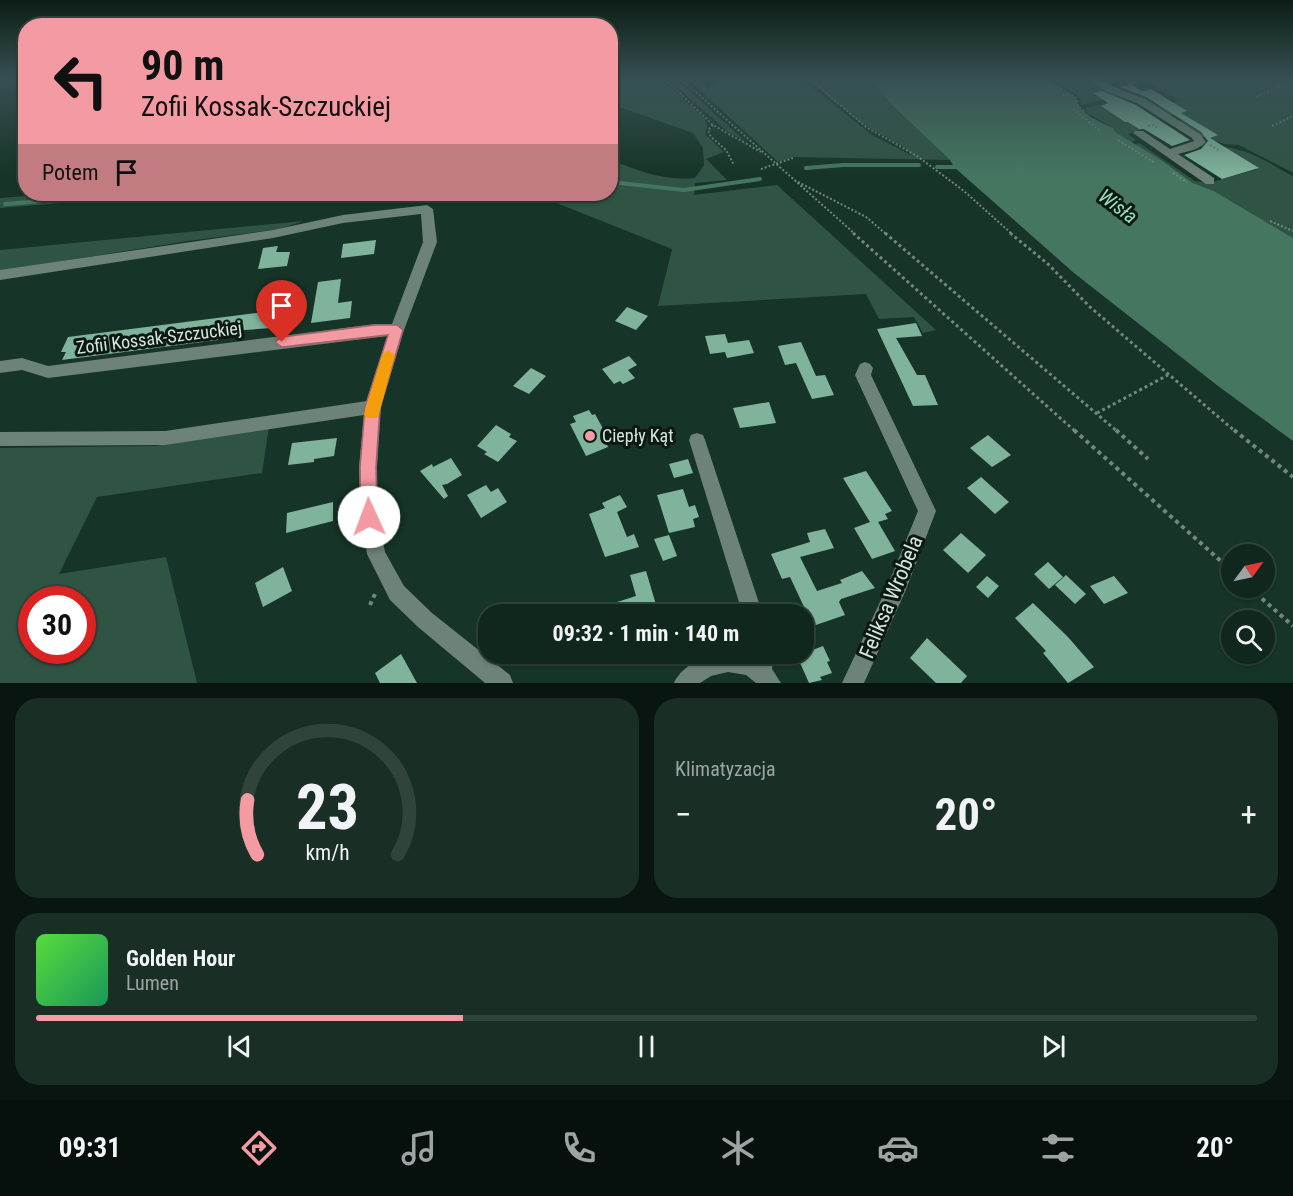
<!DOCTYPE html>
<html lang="pl">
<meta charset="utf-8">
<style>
body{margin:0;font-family:"Roboto Condensed",sans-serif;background:#192f26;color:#f1f3f6;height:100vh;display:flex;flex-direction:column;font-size:22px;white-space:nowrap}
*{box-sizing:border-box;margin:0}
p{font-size:20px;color:#9ca5a4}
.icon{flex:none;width:33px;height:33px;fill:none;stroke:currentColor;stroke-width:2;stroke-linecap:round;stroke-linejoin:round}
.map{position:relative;height:683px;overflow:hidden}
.details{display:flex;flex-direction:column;gap:15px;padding:15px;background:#091510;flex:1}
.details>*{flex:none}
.banner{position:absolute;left:18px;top:18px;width:600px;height:183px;border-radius:24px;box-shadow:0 2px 4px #0004,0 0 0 2px #30443b;background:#f49aa3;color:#111;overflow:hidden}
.needle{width:39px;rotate:57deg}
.controls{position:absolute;left:1221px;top:544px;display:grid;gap:12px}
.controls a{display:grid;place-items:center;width:54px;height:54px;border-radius:50%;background:#10271d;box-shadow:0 2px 4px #0004,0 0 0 2px #30443b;font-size:30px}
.speed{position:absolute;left:18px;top:586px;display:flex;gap:12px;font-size:30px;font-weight:700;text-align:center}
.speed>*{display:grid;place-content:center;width:78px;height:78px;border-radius:50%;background:#10271d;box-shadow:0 2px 4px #0004,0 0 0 2px #30443b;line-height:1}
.speed .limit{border:9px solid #d22;background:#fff;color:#111}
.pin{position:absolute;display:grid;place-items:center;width:51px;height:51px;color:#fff;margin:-62px -26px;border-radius:50% 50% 50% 0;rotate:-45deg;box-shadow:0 0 6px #0007}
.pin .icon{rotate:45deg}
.me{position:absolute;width:66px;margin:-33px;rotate:358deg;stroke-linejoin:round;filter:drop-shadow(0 0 4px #0008)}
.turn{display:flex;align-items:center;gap:21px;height:126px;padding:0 24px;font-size:27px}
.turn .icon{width:78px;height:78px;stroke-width:2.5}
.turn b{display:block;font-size:42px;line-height:51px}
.then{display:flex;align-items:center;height:57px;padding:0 24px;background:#0003;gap:12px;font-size:22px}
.big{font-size:45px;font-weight:700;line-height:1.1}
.details .tile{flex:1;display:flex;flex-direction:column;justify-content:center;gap:9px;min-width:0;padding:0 21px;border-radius:24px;background:#192f26}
.details .dial{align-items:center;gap:0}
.dial svg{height:156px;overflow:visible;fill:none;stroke:#30443b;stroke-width:7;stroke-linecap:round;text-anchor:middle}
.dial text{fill:#f1f3f6;stroke:none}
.song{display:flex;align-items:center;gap:18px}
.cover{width:72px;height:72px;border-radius:9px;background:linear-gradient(135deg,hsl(110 70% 55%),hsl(150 70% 35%))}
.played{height:6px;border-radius:3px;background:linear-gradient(90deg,#f49aa3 35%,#30443b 35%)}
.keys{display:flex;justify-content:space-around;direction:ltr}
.heat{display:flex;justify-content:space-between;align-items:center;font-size:33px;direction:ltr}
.details .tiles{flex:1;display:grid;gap:15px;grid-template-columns:1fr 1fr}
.tile:last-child{grid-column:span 2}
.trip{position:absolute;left:478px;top:604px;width:336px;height:60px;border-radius:24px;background:#10271d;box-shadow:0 2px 4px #0004,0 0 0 2px #30443b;font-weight:700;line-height:60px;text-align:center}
.tabs{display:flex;height:96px;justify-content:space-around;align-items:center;background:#06100c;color:#9ca5a4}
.tabs .icon{width:42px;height:42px}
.tabs .selected{color:#f49aa3}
.tabs b{font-size:27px;color:#f1f3f6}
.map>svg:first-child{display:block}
.green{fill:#2f5444;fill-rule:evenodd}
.water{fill:#457660}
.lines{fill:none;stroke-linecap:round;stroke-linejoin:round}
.stream{stroke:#457660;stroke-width:4}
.building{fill:#80b39b}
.path-far2{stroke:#70887d;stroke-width:2;stroke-dasharray:2 2;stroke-linecap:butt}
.path-far1{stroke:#70887d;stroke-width:3;stroke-dasharray:3 3;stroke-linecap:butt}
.path{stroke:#70887d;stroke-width:4;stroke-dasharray:4 4;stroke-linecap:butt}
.minor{fill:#6d8278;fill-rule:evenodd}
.route{fill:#f49aa3;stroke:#9f646a;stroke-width:1.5}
.slow{fill:#f59e0b}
.poi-dot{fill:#f49aa3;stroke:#0c1913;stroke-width:2}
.labels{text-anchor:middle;stroke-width:6;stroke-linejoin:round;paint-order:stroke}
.street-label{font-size:18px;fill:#d5e6dd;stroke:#0c1913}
.poi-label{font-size:18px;fill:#d5e6dd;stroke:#0c1913;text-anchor:start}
.water-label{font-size:20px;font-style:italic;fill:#93e3be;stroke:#0c1913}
.near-street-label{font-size:21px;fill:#d5e6dd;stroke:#0c1913}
</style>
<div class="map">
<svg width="1293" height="683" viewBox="0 0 1293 683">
<rect width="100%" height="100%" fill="#163427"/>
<g class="green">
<path d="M611,79H662L705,119L707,125L705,134L724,152L706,159L727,180L695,183L694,195L777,185L936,330L923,333L914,317L879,319L866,294L658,306L672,249L534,194H610L611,160C639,171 664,181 695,178L704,165L703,148L693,133L611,104Z"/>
<path d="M668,79H676L745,141L727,131Z"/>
<path d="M688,79H698L708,88L721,79H802L872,135L913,156L905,148L858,121L807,79H870L894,107L950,160L793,157L778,162Z"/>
<path d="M1053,79L1092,80L1118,96L1081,105L1080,98Z"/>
<path d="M1145,79H1293V173L1239,145L1224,144L1200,136L1178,121L1181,120L1210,138L1217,135L1181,113L1169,116L1142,99L1140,95L1158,106L1178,101Z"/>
<path d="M1103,104L1105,105L1102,107L1125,122L1130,121L1143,129L1128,134L1136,140L1130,143L1114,132L1113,128L1084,111H1088L1085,108Z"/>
<path d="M1139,143L1195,181L1209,183L1258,169L1225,147C1250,150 1271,164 1293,176V238L1214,191L1193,183L1161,160L1133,145Z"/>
<path d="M54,194H64L63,196L91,194H170L0,208V198Z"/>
<path d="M304,221L279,229L188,241L0,271V250Z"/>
<path d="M269,426L262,473L97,497L59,574L166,557L197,683H0V448L156,446ZM32,600H82V651H32Z"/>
</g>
<path class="water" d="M870,79H1048L1076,98C1077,113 1101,122 1113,128L1115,132L1161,160L1193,183L1214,191L1293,238V441L1218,386L1074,273L954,167L950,160L894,107Z"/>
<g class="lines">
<g class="stream">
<path d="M937,167H959"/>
<path d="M806,168L843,165H919"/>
<path d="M610,182L684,190L760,179"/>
<path d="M5,204L131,194"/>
</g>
</g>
<g class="building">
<path d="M1131,84L1142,91L1151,89L1187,111L1181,113L1218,135L1210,138L1259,168L1222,179L1184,155L1201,149L1208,141L1201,132L1146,97L1120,87Z"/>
<path d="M1102,91L1136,105L1190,140L1172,146L1144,129H1139L1128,122H1125L1101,106L1108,103L1093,93Z"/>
<path d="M376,240L374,254L341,258L343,244Z"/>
<path d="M278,246L276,252H290L287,266L258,269L263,248Z"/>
<path d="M341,279L338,303L352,301L350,318L311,323L318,282Z"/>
<path d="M627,307L648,316L636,330L615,321Z"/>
<path d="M288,309L285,327L219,332L218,340L62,360L66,352H61L68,337Z"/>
<path d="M916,323L922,336L896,338L917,375H925L938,405L913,406L877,329Z"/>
<path d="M725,334L728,343L749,340L754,353L727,358L725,352L710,354L705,336Z"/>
<path d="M801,342L816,376L825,375L834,395L812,399L796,363L785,365L778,346Z"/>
<path d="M629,356L637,365L628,370L635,378L623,384L620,381L614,384L602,369Z"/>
<path d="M531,368L546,376L529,394L513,386Z"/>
<path d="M769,402L776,423L740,428L733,408Z"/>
<path d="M589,410L592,415L595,414L601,425L607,437L604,438L608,447L586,456L570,424L576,422L573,416Z"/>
<path d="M496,425L511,434L509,437L517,441L498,462L484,454L487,452L477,446Z"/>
<path d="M988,435L1011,455L992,467L970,448Z"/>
<path d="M337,438L334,456L314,459V462L288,465L292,443Z"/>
<path d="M451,458L462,475L447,484L442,485L448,496L444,499L420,471L432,464L433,467Z"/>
<path d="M688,459L693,473L674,478L669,464Z"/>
<path d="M866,471L892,511L885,514L888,519L878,522L895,551L872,559L854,528L870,522L843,478Z"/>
<path d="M981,477L1009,502L995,514L967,488Z"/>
<path d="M486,485L491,492L498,488L507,502L481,518L467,495Z"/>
<path d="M683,489L689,507L695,505L699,517L693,519L695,527L669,533L657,495Z"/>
<path d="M620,495L627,507L617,512L627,537L634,534L639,547L605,557L589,514L605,508L602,503Z"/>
<path d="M333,502V521L286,533L287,513Z"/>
<path d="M825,529L834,548L800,557L817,591L842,583L840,580L862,571L875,588L841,599L839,602L845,615L813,626L790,577L782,579L771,554L810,542L807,533Z"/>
<path d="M961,533L986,555L968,573L943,550Z"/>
<path d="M669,535L677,556L663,561L654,539Z"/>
<path d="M1048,562L1063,577L1049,589L1034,574Z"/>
<path d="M283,567L292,591L263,607L255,583Z"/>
<path d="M646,571L657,608L652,610L654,615H621L617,602L636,596L630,575Z"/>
<path d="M1066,575L1086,594L1075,604L1055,585Z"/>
<path d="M987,576L999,586L988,598L976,587Z"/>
<path d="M1114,576L1128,593L1104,604L1090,586Z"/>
<path d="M1033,603L1068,637L1094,667L1068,683L1043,653L1046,651L1015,618Z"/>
<path d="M927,638L967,676L961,683H936L910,658Z"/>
<path d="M823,646L830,661L827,662L832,673L820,677L822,680L809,683L797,656Z"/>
<path d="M401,654L417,683H380L375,673Z"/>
</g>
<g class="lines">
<g class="path-far2">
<path d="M665,79L713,125L761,152"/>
<path d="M681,79L855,234"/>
<path d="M810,79L866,127L917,156L964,191L1012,234"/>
<path d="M1016,79L1023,85"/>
<path d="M1048,79L1076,98L1078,106L1084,111"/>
<path d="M1043,83L1051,81"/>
<path d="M1068,83L1074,79"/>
<path d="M1128,83L1133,82L1139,86"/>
<path d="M1049,87L1057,85"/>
<path d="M1056,92L1063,89"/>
<path d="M1063,95L1070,93"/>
<path d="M1256,97L1293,81"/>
<path d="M1073,109L1099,130"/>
<path d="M713,125L708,130L711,137L726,150L734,165"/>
<path d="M1148,126L1153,125L1158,128"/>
<path d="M1272,126L1293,116"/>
<path d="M1118,140L1155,163"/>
<path d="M1210,145L1220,151"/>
<path d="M761,169L793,158"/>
<path d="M1173,173L1187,182"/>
<path d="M798,182L866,217L886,234"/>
<path d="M438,198H456"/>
<path d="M435,201L442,194"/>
<path d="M1270,221L1293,231"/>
</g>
<g class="path-far1">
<path d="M853,233L1076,432"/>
<path d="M885,233L1118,432"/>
<path d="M1010,233L1048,264L1090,307L1236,432"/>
<path d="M1097,413L1168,375"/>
</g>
<g class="path">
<path d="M1074,430L1232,571"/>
<path d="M1116,430L1148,459"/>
<path d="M1234,430L1293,477"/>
<path d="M1250,588L1293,626"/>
<path d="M370,605L375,594"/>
</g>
<g class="minor">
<path d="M1089,79H1101L1114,87L1145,99L1200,134L1206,142C1199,150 1188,151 1178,154L1214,178V184H1206L1133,133L1135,131H1143L1170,149L1194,141L1192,138L1137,103L1106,91Z"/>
<path d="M427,205L433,209L437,242L404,330L381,407L377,467L378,517L385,552L404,586L432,613L510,675L513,683H485L418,627L390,600L367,554L360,517L359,467L364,415L165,445L0,446V432L165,431L367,401L388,336L48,378L22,370L0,373V361L22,358L48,366L375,324H392L423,242L421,214L343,223L273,238L0,280V270L273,230L343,215Z"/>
<path d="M865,362L870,364L873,368L871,375L936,511L905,592L864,683H842L887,587L918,511L855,375L860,364Z"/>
<path d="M697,433L703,435L705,440L763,615H743L689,440L691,435Z"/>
<path d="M713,654H746L753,657L754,654H774L772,669L781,683H756L746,675L728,672L711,676L700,683H674C681,667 698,660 713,654Z"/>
</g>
</g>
<linearGradient id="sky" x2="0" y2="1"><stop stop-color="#0c1d15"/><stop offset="0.45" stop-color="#365052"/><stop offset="1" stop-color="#365052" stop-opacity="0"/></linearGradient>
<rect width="1293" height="175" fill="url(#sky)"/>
<path class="route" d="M375,325H397L403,330L380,407L376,467L377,517L375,523L369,525L363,523L361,517L360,467L365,407L388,335L282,347L275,342L282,337Z"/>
<path class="slow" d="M388,350L395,355L379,414L377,418H366L364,414L382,355Z"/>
<circle class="poi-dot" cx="590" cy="436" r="6"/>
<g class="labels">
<g class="street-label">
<text transform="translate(159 338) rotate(-7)" y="6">Zofii Kossak-Szczuckiej</text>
</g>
<g class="poi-label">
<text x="602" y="442">Ciepły Kąt</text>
</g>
<g class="water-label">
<text transform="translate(1118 206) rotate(37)" y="7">Wisła</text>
</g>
<g class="near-street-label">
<text transform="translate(891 597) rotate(-67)" y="7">Feliksa Wrobela</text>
</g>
</g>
</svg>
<div class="controls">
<a><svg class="needle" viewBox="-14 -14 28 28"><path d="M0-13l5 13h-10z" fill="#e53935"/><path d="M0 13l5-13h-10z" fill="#9ca5a4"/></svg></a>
<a><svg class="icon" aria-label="search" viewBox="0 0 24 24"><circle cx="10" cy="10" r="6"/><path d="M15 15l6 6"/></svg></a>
</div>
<div class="speed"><div class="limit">30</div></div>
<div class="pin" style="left:282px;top:342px;background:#d93025"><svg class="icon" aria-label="arrive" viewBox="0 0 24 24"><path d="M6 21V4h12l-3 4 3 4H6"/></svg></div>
<svg class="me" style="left:369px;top:517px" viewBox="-20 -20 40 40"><circle r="19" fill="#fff"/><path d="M0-13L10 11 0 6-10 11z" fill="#f49aa3"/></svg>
<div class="trip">09:32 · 1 min · 140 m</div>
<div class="banner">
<div class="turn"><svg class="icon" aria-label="left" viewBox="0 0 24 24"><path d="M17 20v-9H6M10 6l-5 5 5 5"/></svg><div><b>90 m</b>Zofii Kossak-Szczuckiej</div></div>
<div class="then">Potem<svg class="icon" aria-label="arrive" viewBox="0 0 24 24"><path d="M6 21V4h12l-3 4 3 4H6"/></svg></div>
</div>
</div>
<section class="details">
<div class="tiles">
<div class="tile dial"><svg viewBox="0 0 100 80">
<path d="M14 69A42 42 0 1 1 86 69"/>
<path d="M14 69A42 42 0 0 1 9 41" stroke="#f49aa3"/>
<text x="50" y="56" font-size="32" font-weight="700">23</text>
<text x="50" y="72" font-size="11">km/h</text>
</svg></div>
<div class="tile"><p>Klimatyzacja</p>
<div class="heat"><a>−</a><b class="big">20°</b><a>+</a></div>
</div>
<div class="tile">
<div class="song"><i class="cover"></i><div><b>Golden Hour</b><p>Lumen</p></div></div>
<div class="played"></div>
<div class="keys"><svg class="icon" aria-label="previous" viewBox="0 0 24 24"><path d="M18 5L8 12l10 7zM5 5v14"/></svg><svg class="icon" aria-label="pause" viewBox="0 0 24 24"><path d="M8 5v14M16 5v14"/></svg><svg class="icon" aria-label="next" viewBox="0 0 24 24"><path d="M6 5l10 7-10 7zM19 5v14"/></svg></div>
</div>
</div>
</section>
<nav class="tabs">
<b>09:31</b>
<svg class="icon selected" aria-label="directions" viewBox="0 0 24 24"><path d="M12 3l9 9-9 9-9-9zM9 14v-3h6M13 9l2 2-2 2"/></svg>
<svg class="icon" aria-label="music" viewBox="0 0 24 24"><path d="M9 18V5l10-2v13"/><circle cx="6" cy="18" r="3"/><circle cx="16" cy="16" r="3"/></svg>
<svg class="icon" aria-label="phone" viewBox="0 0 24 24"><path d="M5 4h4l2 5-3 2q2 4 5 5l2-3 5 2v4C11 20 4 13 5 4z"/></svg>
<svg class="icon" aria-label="climate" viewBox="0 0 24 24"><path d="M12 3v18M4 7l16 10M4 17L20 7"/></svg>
<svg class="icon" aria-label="car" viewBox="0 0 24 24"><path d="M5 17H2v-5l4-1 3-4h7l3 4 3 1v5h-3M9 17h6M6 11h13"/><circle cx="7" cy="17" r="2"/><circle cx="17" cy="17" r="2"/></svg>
<svg class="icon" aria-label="filters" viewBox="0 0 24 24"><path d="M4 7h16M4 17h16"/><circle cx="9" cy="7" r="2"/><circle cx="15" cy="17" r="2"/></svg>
<b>20°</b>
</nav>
